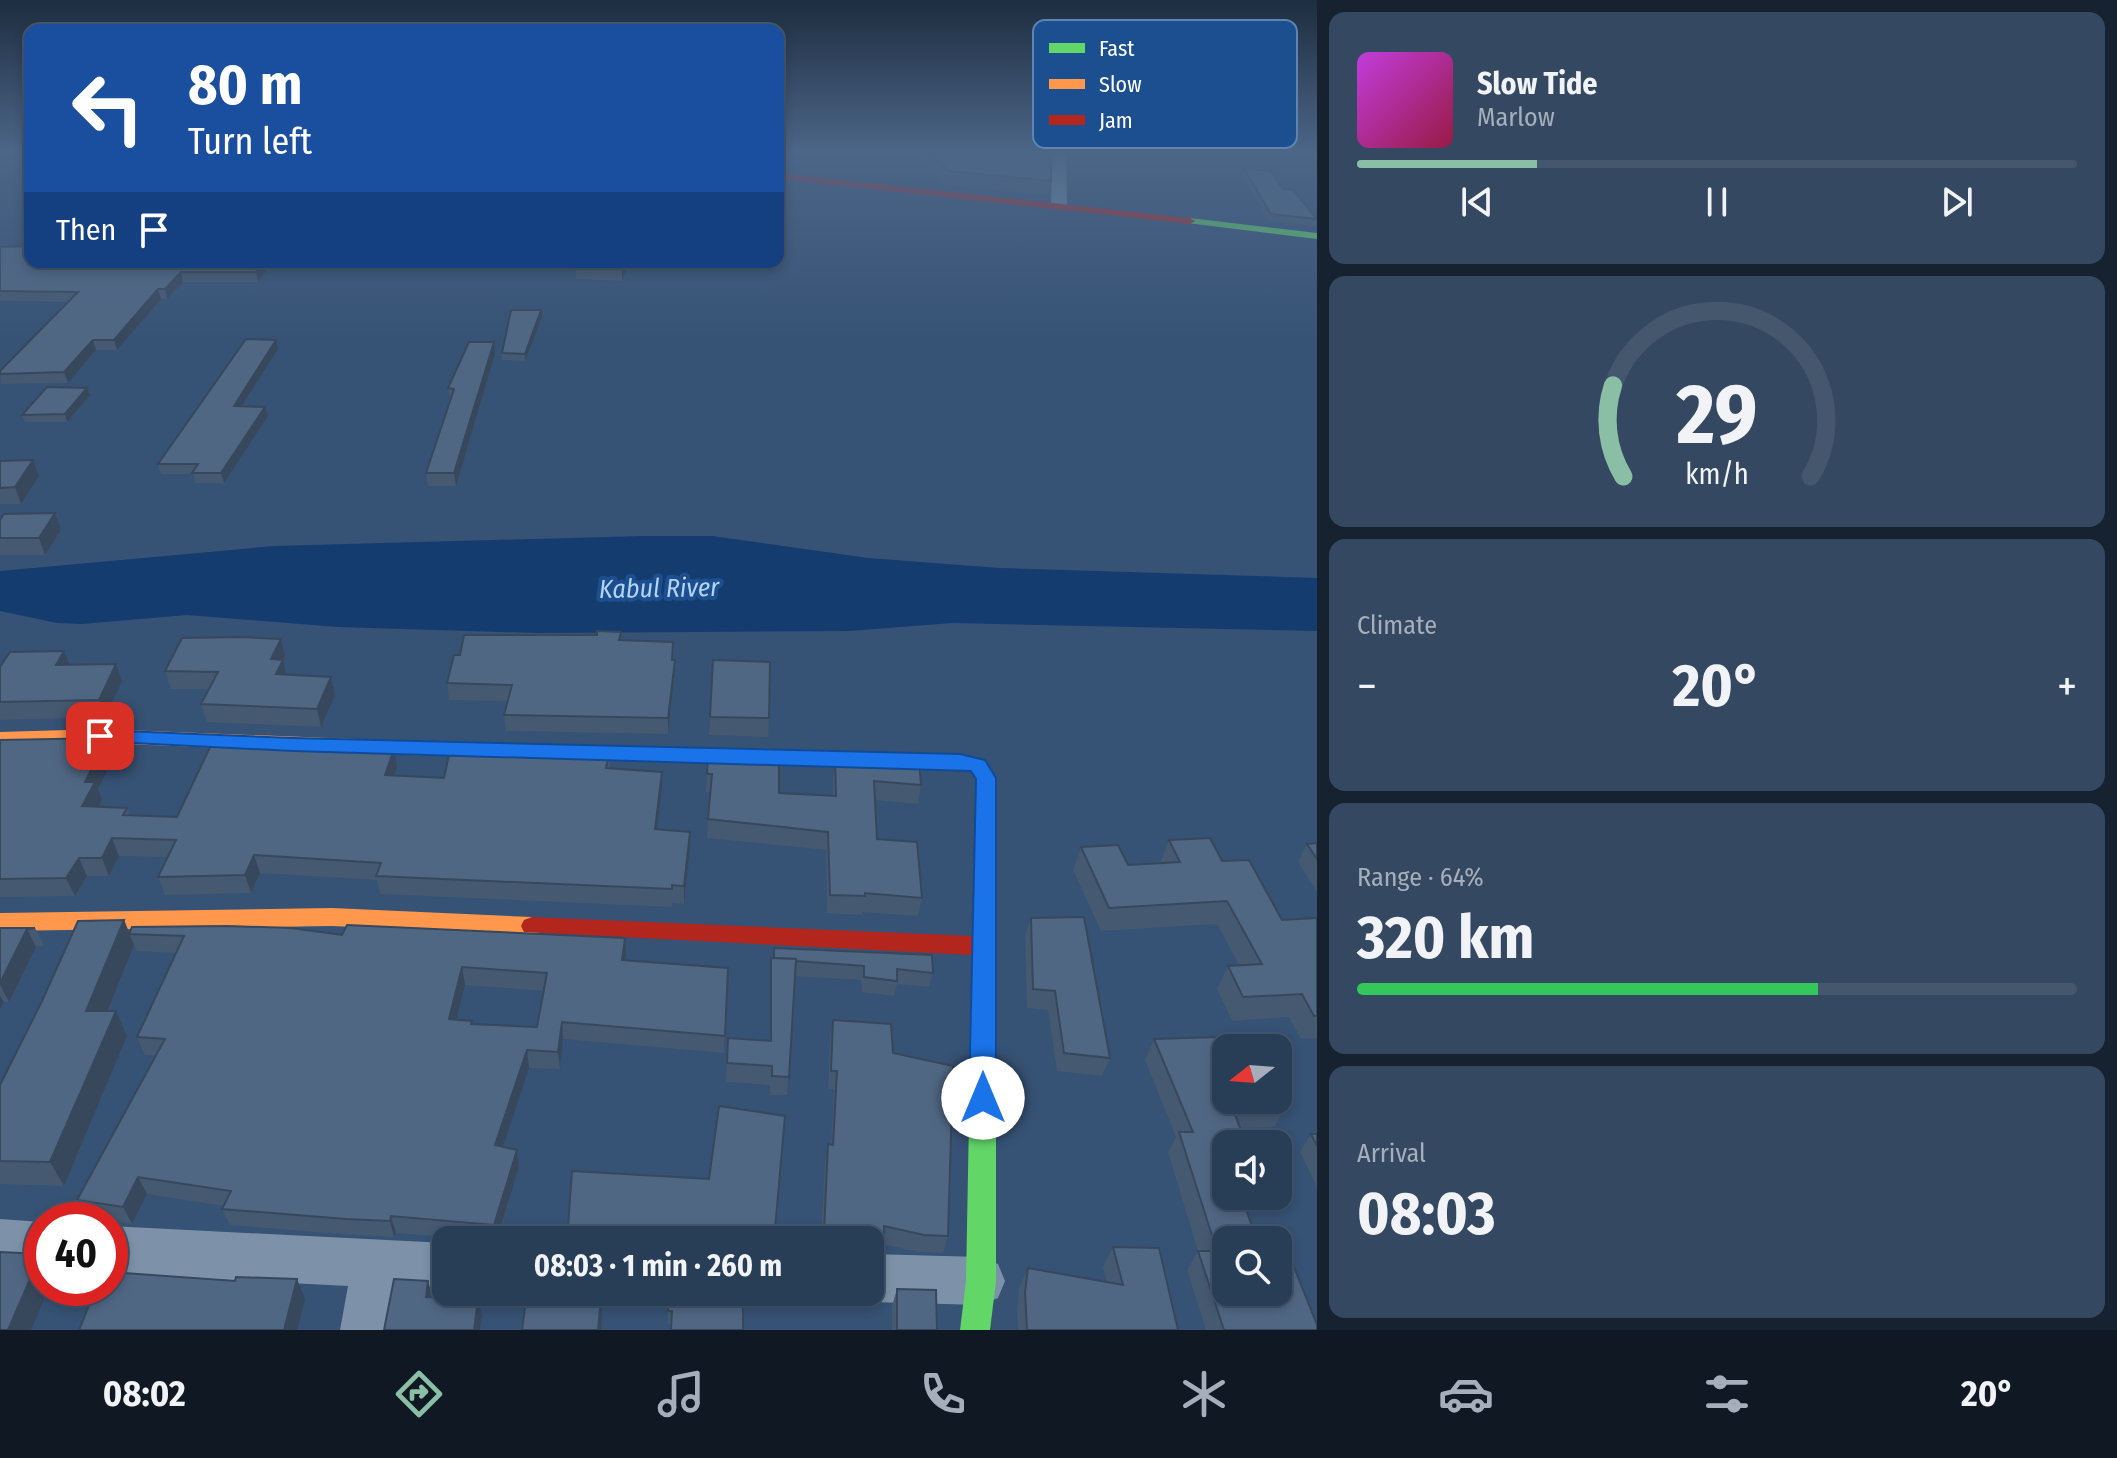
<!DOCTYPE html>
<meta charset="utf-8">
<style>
body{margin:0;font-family:"Fira Sans Condensed",sans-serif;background:#344961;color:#f1f3f6;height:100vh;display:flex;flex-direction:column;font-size:30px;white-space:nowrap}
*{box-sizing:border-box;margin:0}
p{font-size:26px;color:#a5aeba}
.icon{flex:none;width:44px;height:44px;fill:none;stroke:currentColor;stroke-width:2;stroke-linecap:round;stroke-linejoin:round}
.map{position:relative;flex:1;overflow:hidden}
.drawer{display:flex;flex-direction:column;gap:12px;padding:12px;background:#162230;width:800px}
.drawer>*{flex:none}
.guide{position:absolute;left:24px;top:24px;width:760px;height:244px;border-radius:16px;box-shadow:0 4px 12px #0003,0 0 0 2px #44576d;background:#1a4fa0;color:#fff;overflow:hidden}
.needle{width:52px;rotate:253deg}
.fabs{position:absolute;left:1212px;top:1034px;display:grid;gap:16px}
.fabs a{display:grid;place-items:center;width:80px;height:80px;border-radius:16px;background:#283e57;box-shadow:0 4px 12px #0003,0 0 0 2px #44576d;font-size:40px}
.speed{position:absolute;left:24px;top:1202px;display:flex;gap:16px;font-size:40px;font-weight:700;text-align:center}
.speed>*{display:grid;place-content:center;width:104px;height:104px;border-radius:50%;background:#283e57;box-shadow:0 4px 12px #0003,0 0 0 2px #44576d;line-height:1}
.speed .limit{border:12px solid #d22;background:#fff;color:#111}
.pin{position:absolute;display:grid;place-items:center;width:68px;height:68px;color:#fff;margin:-34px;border-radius:16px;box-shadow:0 4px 12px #0006}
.me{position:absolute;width:88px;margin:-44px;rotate:0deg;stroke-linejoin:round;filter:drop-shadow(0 0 6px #0008)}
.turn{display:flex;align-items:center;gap:28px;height:168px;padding:0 32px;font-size:36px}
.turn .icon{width:104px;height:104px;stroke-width:2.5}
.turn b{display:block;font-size:56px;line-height:68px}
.then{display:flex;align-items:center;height:76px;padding:0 32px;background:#0003;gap:16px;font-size:30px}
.big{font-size:60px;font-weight:700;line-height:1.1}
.drawer .tile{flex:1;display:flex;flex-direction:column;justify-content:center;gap:12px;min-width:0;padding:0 28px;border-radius:16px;background:#344961}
.drawer .dial{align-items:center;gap:0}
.dial svg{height:208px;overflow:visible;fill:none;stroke:#44576d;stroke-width:7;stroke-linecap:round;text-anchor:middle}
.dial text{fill:#f1f3f6;stroke:none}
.song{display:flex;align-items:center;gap:24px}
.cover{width:96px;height:96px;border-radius:12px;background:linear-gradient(135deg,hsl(290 70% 55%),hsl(340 70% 35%))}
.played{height:8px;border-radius:4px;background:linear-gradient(90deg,#8abfa5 25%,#44576d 25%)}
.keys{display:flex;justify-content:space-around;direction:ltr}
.heat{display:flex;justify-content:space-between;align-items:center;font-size:44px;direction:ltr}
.charge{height:12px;border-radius:6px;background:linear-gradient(90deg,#34c759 64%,#44576d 0)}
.trip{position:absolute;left:432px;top:1226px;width:452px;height:80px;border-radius:16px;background:#283e57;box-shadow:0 4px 12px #0003,0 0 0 2px #44576d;font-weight:700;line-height:80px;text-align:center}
.tab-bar{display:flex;height:128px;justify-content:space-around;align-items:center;background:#101923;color:#a5aeba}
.tab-bar .icon{width:56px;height:56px}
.tab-bar .on{color:#8abfa5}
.tab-bar b{font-size:36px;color:#f1f3f6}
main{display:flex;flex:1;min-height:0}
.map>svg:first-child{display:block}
.water{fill:#153c6e}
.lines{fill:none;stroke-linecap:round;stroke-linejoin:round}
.street{fill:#7d92a8;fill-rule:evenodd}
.fast{fill:#63d668;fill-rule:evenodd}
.slow{fill:#ff974d;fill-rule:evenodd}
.jam{fill:#b3261e;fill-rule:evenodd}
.wall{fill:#455971;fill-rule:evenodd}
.shaded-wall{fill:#38485c}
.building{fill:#506783;stroke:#38485c;stroke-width:2;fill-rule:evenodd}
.route{fill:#1a73e8;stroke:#114b97;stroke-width:2}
.labels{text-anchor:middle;stroke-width:8;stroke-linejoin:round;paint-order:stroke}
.water-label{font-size:26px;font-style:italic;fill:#b5d3f5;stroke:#1b4f8f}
.key{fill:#1b4f8f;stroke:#5f84b1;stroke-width:2}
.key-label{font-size:22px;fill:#fff}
</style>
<main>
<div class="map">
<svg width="1317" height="1330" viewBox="0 0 1317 1330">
<rect width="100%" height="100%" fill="#365274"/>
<path class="water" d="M642,536H712L868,558L999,568L1317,578V631L952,623L849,631L538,633L338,627L187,615L82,624L57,623L0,611V571L274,546Z"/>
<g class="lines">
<g class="street">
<path d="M1052,152H1066L1067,204L1059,209L1051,204Z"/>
<path d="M0,1219L42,1222V1270L0,1267Z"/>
<path d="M110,1226L446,1243V1291L397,1289L390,1330H340L348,1286L110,1274Z"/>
<path d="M870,1254L981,1257L998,1264L1005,1281L998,1298L981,1305L870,1302L851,1292H870Z"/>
</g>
<g class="fast">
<path d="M1190,218L1317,233V239L1187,223V219Z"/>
<path d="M405,741L768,749L775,751L778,756L775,761L768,763L405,755L398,753L395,748L398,743Z"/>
<path d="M984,948L992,951L996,958V1281L990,1330H960L966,1281L972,958L976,951Z"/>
</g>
<g class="slow">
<path d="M100,729L405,741L412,743L415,748L412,753L405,755L100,743L0,746V732Z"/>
<path d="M332,908L532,917L540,920L543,926L540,932L532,935L332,926L0,931V913Z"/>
</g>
<g class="jam">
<path d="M778,173L1190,218L1195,221L1190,224L778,179Z"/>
<path d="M768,749L960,754L985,760L996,778V958L992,965L984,968L976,965L972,955L524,932L521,926L524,920L532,917L973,936L976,778L971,770L761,761L758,756L761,751Z"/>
</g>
</g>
<g class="wall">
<path d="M912,152H1044L1051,181L1048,195L947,185Z"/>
<path d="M1244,169L1283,189L1317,218L1316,226L1269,221L1242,175Z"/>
<path d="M0,247L30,262H273L258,282H183L167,299H161L117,350H96L68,383L1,384L0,371L69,302L0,301Z"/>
<path d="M629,262L622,281L576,279L575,266Z"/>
<path d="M542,317L525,361L502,360V353Z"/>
<path d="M278,349L242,406L268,416L224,483H195L193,474H161L158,464Z"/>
<path d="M495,354L456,486H428L426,473L450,401L448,388Z"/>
<path d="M87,388L90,395L67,422H25L22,415Z"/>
<path d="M0,461L39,476L21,504H0Z"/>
<path d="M0,520L61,530L45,555H0Z"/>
<path d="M281,639L285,656L283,661L286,674L331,677L335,695L321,727L207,722L201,704L209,689H171L165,671Z"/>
<path d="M621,640L672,660L674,676L668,734L506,731L504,715L508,701L449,700L447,683Z"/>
<path d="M713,660L769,718L768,737L709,735Z"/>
<path d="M116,664L122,681L105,717L0,720V667Z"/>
<path d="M0,740L114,756L98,789L102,799L98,807L127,808L130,815L177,817L397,767L394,775L444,778L609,754L610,769L662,772V789L657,829L690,850L684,904L672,903V907L380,894L377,880L260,873L251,893L165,895L158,877L168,857L119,856L109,876H87L75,896L0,897Z"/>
<path d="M708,756L779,793L833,796V778L835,759L921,785L918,804L875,800L877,839L922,898L918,916L862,912V915L827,913L826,850L707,838L710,792H706Z"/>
<path d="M1169,840L1222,861L1282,920L1317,918V1038L1301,1039L1289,1017L1232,1021L1217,989L1228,966L1239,965L1217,924L1101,931L1073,870L1081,847L1128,865L1160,863Z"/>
<path d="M1317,843V892L1298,862L1307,844Z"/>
<path d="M1031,918L1110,1058L1102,1076L1057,1071L1048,1010L1027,1008L1025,936Z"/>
<path d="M124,920L129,933L625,938V960L728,968L724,1053L563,1039L560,1069L529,1068L503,1147L517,1150L519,1167L498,1240H482L396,1233L394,1237L351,1235L230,1225L222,1209L223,1206L147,1194L132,1224L87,1217L77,1200L156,1055H145L137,1037L176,953L137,951L134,945L108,1011L127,1036L64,1186L0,1184V1085ZM465,985L544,991L537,1027L472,1024V1021L456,1020Z"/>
<path d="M0,928H35L44,946L36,947L9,1002H4L0,1009Z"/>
<path d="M774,948L933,973L929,987L897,984L894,996L862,992L861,980L795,976L787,1095H770V1085L726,1082L728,1038L770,1041V976L771,958H773Z"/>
<path d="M833,1020L893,1053L948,1236L943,1253L919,1252L882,1244L880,1251H870V1240H821L825,1162L828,1144L831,1145L834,1089H828L830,1039Z"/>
<path d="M1154,1039L1286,1107L1274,1127L1240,1128L1226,1144V1240L1317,1330H1206L1187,1270L1198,1251L1168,1152L1176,1137L1145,1060Z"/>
<path d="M1311,1134H1317V1187L1300,1152Z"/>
<path d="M709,1179L774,1240H569L568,1227Z"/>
<path d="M1113,1247L1178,1330H1018L1017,1311L1019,1288L1028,1268L1107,1282L1103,1267Z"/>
<path d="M897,1289L937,1330H892V1306Z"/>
<path d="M668,1292L743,1330L668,1324Z"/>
</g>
<g class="shaded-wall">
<path d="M264,262H273L258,282L256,272Z"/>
<path d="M624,262H629L622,281V268Z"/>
<path d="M181,272L183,282L167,299L165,289Z"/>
<path d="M158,289L161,299L117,350L114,340Z"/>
<path d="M541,310L542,317L525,361V354Z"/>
<path d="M93,340L96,350L68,383L64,372Z"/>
<path d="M276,340L278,349L236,415L234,406Z"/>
<path d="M494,342L495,354L456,486L454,473Z"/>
<path d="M87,388L90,395L67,422L65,414Z"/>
<path d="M265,407L268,416L224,483L221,473Z"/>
<path d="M33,460L39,476L21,504L15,487Z"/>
<path d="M55,513L61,530L45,555L39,538Z"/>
<path d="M281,639L285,656L283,661L287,678L280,692L271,659Z"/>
<path d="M64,651L71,668L56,665Z"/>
<path d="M675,660L674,676L668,734V718Z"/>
<path d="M116,664L122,681L105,717L99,700Z"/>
<path d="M331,677L335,695L321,727L317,709Z"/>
<path d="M107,738L114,756L98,789L102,799L90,824L82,806L85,782Z"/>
<path d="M394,749L397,767L388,792L385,775Z"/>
<path d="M662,772V789L655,847V829Z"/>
<path d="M690,832V850L684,904V886Z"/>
<path d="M112,838L119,856L109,876L102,858Z"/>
<path d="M254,855L260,873L251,893L245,875Z"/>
<path d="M79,858L87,876L75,896L66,878Z"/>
<path d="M124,920L134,945L98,1035L86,1011Z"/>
<path d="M27,929L36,947L9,1002L0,985V983Z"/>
<path d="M625,938L626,956L623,978L622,960Z"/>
<path d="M462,967L465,985L452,1037L449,1019Z"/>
<path d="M0,996L4,1002L0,1009Z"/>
<path d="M116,1011L127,1036L64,1186L50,1162Z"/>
<path d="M562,1022L563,1039L560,1069L558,1052Z"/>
<path d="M527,1050L529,1068L498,1162L495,1145Z"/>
<path d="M517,1150L519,1167L497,1240L494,1225Z"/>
<path d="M138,1177L147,1194L132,1224L123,1207Z"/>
<path d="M391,1216L396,1233L394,1237L390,1221Z"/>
<path d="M41,1254L42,1288H49L31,1330H8Z"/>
<path d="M297,1279L305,1299L297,1330H284Z"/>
<path d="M428,1281L433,1298L426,1297Z"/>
<path d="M601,1297L602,1314L601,1330H598Z"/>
<path d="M478,1299L482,1316L480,1330H474Z"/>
</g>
<g class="building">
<path d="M928,152H1044L1051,159V181L949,171Z"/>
<path d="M1244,169L1270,171L1283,189L1293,190L1317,219L1271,214Z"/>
<path d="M30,246V262H264L256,272H181L165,289H158L114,340H93L64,372L0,374V371L78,292L0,291V247Z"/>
<path d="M577,262H624L622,268L575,266Z"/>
<path d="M511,310H541L525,354L502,353Z"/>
<path d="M246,339L276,340L234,406L265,407L221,473H192L198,464H158Z"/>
<path d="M469,342H494L454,473H426L454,389L448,388Z"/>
<path d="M47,387L87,388L65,414L22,415Z"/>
<path d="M33,460L15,487L0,488V461Z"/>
<path d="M55,513L39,538H0V520L4,514Z"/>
<path d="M597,631L621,632L619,640L673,642L672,660H675L668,718L504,715L512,685L447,683L454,655H460L464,635H597Z"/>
<path d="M240,637L281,639L271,659L283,660L276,674L331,677L317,709L201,704L218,672L165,671L182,638Z"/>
<path d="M64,651L56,665L116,664L99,700L0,702V667L10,652Z"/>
<path d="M713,660L770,662L769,718L710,717Z"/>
<path d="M107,738L85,782H95L82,806L127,808L123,815L177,817L212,743L394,749L385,775L444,778L450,750L609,754L606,768L662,772L655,829L690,832L684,886L672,885V889L376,876L381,863L254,855L245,875L158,877L176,840L112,838L102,858H79L66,878L0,879V740Z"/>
<path d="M708,756L779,758V793L836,796L835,759L919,762L921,785L874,781L877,839L917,842L922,898L865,893V896L830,895L828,832L708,819L712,774H707Z"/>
<path d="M1210,838L1222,861L1249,860L1282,920L1317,918V1016H1314L1302,994L1243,997L1228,966L1262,964L1227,901L1109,908L1081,847L1118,845L1128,865L1180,862L1169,840Z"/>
<path d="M1317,843V859L1307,844Z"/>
<path d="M1084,917L1110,1058L1064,1053L1055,991L1033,989L1031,918Z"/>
<path d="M124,920L86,1011H116L50,1162L0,1161V1085L42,1001L78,921Z"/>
<path d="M347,925L625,938L622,960L728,968L725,1036L562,1022L558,1052L527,1050L495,1145L517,1150L494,1225L391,1216L390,1221L346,1219L222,1209L231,1191L138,1177L123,1207L77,1200L165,1039L137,1037L184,936L129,934L132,927L227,926L291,928L342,935ZM462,967L547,973L537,1027L471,1024L472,1021L449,1019Z"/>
<path d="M0,928H35L27,929L0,983Z"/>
<path d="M774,948L932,955L933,973L897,969V981L864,977V966L796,961V959L774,958Z"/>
<path d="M771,958L796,959L789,1077L772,1076V1066L727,1063L728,1038L771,1041Z"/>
<path d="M833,1020L891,1024L893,1053L953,1066L948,1236L924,1235L884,1226V1234H874L871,1239L824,1232L828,1144L833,1145L837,1071H831Z"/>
<path d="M1252,1036L1258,1048H1226V1100H1278V1090L1286,1107L1233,1109L1246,1144H1226V1196H1241L1257,1240H1226V1292H1278V1257H1290L1317,1325V1330H1224L1198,1251H1217L1179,1132H1193L1154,1039Z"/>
<path d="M719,1106L785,1116L774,1240H743L697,1232V1235L667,1233V1230L568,1227L572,1171L709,1179Z"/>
<path d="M1311,1134H1317V1146Z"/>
<path d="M1113,1247L1159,1248L1178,1330H1027L1025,1292L1028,1268L1123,1285Z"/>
<path d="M0,1252L41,1254L8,1330H0Z"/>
<path d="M110,1272L235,1281L236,1277L297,1279L284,1330H79L96,1288H110Z"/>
<path d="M394,1279L428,1281L426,1297L478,1299L474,1330H384Z"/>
<path d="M897,1289L936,1290L937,1330H897Z"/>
<path d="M668,1292H743V1330H671L672,1311H668Z"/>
<path d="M527,1293L601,1297L598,1330H522Z"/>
</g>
<linearGradient id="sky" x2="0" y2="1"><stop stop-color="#1e2d40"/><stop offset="0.45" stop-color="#4c6688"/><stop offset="1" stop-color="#4c6688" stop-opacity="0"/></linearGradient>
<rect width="1317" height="338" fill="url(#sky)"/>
<path class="route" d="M100,730L293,738L960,754L985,760L996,778V1098L992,1106L983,1110L973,1106L969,1098L976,779L971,771L293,751L93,741L90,736Z"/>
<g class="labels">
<g class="water-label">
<text transform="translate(659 588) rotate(-1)" y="9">Kabul River</text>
</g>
</g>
<rect x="1033" y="20" width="264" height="128" rx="12" class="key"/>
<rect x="1049" y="43" width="36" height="10" fill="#63d668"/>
<rect x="1049" y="79" width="36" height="10" fill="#ff974d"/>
<rect x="1049" y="115" width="36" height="10" fill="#b3261e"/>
<g class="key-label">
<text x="1099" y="56">Fast</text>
<text x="1099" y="92">Slow</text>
<text x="1099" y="128">Jam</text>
</g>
</svg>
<div class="fabs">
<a><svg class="needle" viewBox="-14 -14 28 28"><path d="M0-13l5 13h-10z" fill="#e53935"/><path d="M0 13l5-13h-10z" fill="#a5aeba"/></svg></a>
<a><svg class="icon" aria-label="sound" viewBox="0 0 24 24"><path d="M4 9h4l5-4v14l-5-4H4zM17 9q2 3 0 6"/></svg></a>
<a><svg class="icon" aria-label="search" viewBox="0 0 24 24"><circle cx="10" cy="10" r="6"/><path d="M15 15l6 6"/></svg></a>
</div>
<div class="speed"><div class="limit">40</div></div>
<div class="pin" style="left:100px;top:736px;background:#d93025"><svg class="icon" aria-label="arrive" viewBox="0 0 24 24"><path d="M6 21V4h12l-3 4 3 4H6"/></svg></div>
<svg class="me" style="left:983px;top:1098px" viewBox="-20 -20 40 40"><circle r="19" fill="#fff"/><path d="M0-13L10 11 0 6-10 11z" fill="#1a73e8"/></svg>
<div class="trip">08:03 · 1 min · 260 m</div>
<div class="guide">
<div class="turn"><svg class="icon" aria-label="left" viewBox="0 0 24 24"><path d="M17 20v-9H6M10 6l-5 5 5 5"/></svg><div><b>80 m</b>Turn left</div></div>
<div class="then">Then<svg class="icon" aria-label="arrive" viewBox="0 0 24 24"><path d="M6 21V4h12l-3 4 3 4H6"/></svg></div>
</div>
</div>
<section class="drawer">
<div class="tile">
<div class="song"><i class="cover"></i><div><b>Slow Tide</b><p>Marlow</p></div></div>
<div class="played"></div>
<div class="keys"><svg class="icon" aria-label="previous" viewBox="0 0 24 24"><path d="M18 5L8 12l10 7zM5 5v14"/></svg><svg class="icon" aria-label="pause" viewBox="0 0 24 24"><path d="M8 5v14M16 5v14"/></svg><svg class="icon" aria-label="next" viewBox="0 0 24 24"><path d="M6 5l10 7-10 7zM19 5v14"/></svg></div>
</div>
<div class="tile dial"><svg viewBox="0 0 100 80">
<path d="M14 69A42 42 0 1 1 86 69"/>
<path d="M14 69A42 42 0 0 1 10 34" stroke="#8abfa5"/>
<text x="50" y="56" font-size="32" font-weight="700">29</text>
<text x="50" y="72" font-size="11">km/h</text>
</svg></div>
<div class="tile"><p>Climate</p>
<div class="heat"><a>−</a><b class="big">20°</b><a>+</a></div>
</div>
<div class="tile"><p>Range · 64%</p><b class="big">320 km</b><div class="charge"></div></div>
<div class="tile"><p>Arrival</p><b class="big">08:03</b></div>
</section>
</main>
<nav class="tab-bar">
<b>08:02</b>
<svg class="icon on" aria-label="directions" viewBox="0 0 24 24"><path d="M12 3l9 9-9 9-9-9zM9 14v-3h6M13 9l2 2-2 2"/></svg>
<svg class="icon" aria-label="music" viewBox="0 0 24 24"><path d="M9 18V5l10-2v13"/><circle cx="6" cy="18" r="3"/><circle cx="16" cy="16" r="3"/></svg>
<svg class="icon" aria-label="phone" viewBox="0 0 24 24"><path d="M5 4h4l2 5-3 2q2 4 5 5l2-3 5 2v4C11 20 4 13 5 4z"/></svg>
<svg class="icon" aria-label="climate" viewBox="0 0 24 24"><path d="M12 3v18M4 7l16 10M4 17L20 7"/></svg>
<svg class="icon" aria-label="car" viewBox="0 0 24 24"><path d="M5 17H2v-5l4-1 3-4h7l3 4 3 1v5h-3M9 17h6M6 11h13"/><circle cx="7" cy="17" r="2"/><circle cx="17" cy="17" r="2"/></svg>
<svg class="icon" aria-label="filters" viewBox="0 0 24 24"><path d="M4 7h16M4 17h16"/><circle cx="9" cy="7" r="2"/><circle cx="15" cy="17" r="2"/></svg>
<b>20°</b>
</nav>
